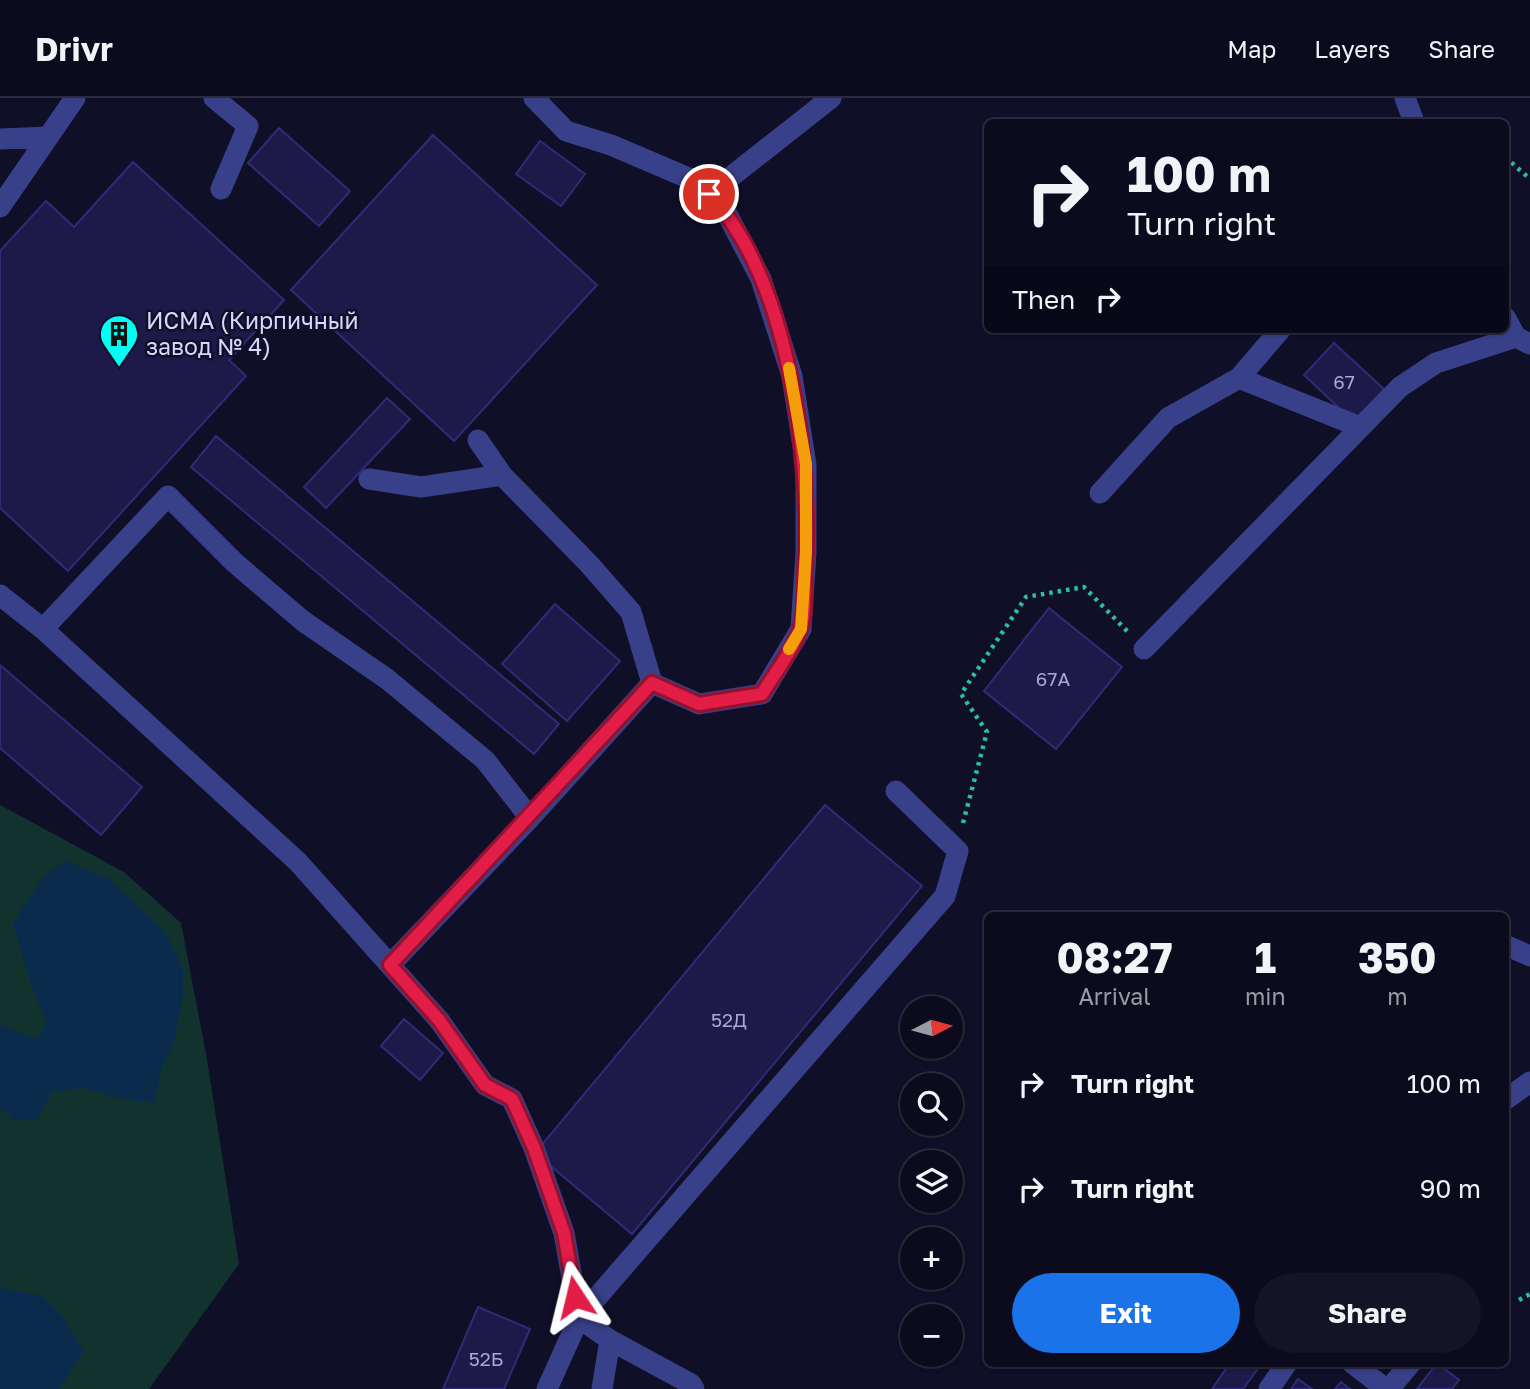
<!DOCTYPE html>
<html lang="en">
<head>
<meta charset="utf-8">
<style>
	body { margin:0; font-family:"Golos Text",sans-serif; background:#151427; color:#f1f3f6; height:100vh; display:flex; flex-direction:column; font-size:26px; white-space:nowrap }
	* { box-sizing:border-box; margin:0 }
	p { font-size:23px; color:#9a9ba4 }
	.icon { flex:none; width:38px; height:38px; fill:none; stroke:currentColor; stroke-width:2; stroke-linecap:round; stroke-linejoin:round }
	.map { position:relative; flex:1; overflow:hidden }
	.details { position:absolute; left:984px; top:814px; width:525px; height:455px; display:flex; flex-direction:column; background:#0c0b1e; border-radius:10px; box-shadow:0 2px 5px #0004,0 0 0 2px #2c2b3c }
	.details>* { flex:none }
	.hud { position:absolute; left:984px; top:21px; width:525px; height:214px; border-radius:10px; box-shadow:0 2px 5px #0004,0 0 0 2px #2c2b3c; background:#0c0b1e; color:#f1f3f6; overflow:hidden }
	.needle { width:46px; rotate:84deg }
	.tools { position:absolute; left:900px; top:898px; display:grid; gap:14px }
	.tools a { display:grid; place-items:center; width:63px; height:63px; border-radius:50%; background:#0c0b1e; box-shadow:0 2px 5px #0004,0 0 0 2px #2c2b3c; font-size:35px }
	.pin { position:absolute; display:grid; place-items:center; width:60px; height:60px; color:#fff; margin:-30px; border:4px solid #fff; border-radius:50%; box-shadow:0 2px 7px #0007 }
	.me { position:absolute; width:77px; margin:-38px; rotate:350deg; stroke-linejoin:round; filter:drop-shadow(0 0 5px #0008) }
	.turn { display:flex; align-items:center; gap:24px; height:147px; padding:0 28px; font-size:32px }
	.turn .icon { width:91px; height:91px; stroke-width:2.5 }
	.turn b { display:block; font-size:49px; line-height:60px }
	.then { display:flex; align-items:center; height:66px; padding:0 28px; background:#0003; gap:14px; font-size:26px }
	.eta { display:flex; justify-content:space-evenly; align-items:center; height:119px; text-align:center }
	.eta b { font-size:42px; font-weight:700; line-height:49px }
	.action { display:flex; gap:14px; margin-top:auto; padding:14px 28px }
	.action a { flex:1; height:80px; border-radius:42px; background:#1a73e8; color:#fff; font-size:28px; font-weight:700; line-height:80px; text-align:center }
	.action a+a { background:#151427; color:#f1f3f6 }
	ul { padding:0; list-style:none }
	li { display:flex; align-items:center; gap:21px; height:105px; padding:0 28px }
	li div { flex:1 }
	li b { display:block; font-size:26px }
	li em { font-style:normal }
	header { display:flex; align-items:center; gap:42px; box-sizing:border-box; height:98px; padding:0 35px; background:#0c0b1e; border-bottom:2px solid #2c2b3c }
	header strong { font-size:33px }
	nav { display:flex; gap:38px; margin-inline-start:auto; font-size:24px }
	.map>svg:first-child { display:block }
</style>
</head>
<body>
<header>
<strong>Drivr</strong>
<nav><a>Map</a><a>Layers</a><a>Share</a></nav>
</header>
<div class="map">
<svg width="1530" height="1291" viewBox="0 0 1530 1291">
	<rect width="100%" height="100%" fill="#100f28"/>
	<path fill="#11322d" d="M0 707 124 774 181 825 207 961 239 1166 149 1291H0Z"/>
	<path fill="#0a2b4c" d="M66 763 109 781 164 833 183 870V899L174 944 162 970 154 1005 116 1000 83 990 52 994 37 1021 14 1022 0 1010V927L36 941 47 925 32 890 13 825 44 778Z
		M0 1190 42 1198 63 1219 84 1253 59 1291H0Z"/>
	<path fill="#1d1a4a" stroke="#302b77" stroke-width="2" d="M279 30 350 93 319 128 248 65Z
		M433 37 597 187 454 343 291 192Z
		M540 43 585 76 561 108 516 76Z
		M133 64 284 202 229 262 246 278 68 473 0 410V153L46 103 74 129Z
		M1334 245 1385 292 1354 324 1304 277Z
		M387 300 410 321 326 410 304 389Z
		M216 338 559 626 534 656 191 369Z
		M555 506 620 563 567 623 502 566Z
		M1049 510 1122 569 1056 651 984 593Z
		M0 567 142 689 101 737 0 650Z
		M825 707 922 788 632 1136 535 1055Z
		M404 921 443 955 420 982 381 948Z
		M478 1209 530 1231 504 1291H443Z
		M1230 1265H1262L1243 1291H1212Z
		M1437 1265 1459 1282 1452 1291H1417Z
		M1298 1281 1312 1291H1291Z
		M1341 1284 1350 1291H1335Z"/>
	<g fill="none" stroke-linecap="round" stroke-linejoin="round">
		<path stroke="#2abfa1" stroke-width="4.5" stroke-dasharray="3.5 5" stroke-linecap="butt" d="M1505 59 1530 81
			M963 725 987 634 961 596 1026 499 1084 489 1128 534
			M1519 1202 1530 1196"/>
		<path stroke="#384089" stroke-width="21" d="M214 0 248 28 221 91
			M534 0 566 33 611 47 700 85 726 114 761 181 792 278 806 367V454L801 531 762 596 699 606 652 585
			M1405 0 1414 24
			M0 41 48 39
			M709 96 831 0
			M0 109 75 0
			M1505 219 1516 239 1530 246
			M1239 280 1360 329
			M478 342 502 377 589 466 631 514 652 585 530 720 485 662 387 581 303 523 235 465 168 398 43 531 298 764 439 922 485 987 512 1001 534 1050 564 1135 579 1220 547 1291
			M369 381 421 389 502 377
			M1100 395 1168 320 1239 280 1281 231
			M0 497 43 531
			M1144 551 1400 289 1436 265 1516 239
			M1505 847 1530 858
			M390 867 530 720
			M1505 1002 1530 984
			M1352 1265 1386 1291
			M602 1291 610 1242
			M694 1291 691 1286 610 1242 579 1220 945 798 958 753 896 693
			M1269 1291 1287 1265
			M1389 1291 1411 1265"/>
	</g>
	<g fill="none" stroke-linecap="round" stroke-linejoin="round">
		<g stroke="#92132f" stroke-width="18">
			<path id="route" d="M575 1199 564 1135 534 1050 512 1001 485 987 439 922 390 867 652 585 699 606 762 596C774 576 792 554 800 532 806 516 804 491 805 474 812 362 789 180 709 96"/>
		</g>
		<use href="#route" stroke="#e11d48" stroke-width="12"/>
		<path stroke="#f59e0b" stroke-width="12" d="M789 551 801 531 806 454V366L789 270"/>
	</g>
	<defs>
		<g id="building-pin" transform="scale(2.0125)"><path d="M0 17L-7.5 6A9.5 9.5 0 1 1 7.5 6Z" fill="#02fff6" stroke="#100f28"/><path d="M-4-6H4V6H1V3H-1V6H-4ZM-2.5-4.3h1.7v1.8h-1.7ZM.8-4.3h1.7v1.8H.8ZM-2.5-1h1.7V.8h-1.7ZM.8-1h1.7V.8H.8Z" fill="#111"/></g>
	</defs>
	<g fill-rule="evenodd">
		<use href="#building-pin" x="119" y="236"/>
	</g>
	<g text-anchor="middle" stroke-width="5" stroke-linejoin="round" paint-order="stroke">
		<g font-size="19" fill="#a8a8d2">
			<text x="1344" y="291">67</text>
			<text x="1053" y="588">67А</text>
			<text x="729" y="929">52Д</text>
			<text x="486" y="1268">52Б</text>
		</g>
		<g font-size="23" fill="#d6d7ff" stroke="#100f28" text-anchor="start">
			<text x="146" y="231">ИСМА (Кирпичный<tspan x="146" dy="26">завод № 4)</tspan></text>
		</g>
	</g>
</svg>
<div class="tools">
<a><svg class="needle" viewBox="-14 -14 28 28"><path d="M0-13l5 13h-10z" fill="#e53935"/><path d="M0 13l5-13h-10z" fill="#9a9ba4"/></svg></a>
<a><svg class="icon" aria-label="search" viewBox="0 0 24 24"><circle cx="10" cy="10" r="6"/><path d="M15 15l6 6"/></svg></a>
<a><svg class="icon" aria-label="layers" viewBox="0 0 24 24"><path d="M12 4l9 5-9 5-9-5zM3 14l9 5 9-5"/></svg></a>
<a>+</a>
<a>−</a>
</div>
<div class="pin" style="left:709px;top:96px;background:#d93025"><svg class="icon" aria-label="arrive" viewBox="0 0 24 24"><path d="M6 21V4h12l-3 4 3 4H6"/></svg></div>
<svg class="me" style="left:575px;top:1199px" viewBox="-20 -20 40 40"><path d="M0-17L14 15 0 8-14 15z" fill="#e11d48" stroke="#fff" stroke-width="4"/></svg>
<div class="hud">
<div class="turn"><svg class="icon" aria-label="right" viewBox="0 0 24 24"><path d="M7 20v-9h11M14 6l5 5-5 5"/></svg><div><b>100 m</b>Turn right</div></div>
<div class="then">Then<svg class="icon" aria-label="right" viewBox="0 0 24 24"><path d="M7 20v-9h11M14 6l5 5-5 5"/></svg></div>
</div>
<section class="details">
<div class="eta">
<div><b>08:27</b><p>Arrival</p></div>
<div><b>1</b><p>min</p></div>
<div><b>350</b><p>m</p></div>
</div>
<ul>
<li><svg class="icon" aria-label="right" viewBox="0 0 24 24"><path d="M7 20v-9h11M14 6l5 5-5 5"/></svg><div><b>Turn right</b></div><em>100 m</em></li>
<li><svg class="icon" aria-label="right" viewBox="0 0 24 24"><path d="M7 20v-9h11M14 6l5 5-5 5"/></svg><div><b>Turn right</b></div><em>90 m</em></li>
</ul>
<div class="action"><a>Exit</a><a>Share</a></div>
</section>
</div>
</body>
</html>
